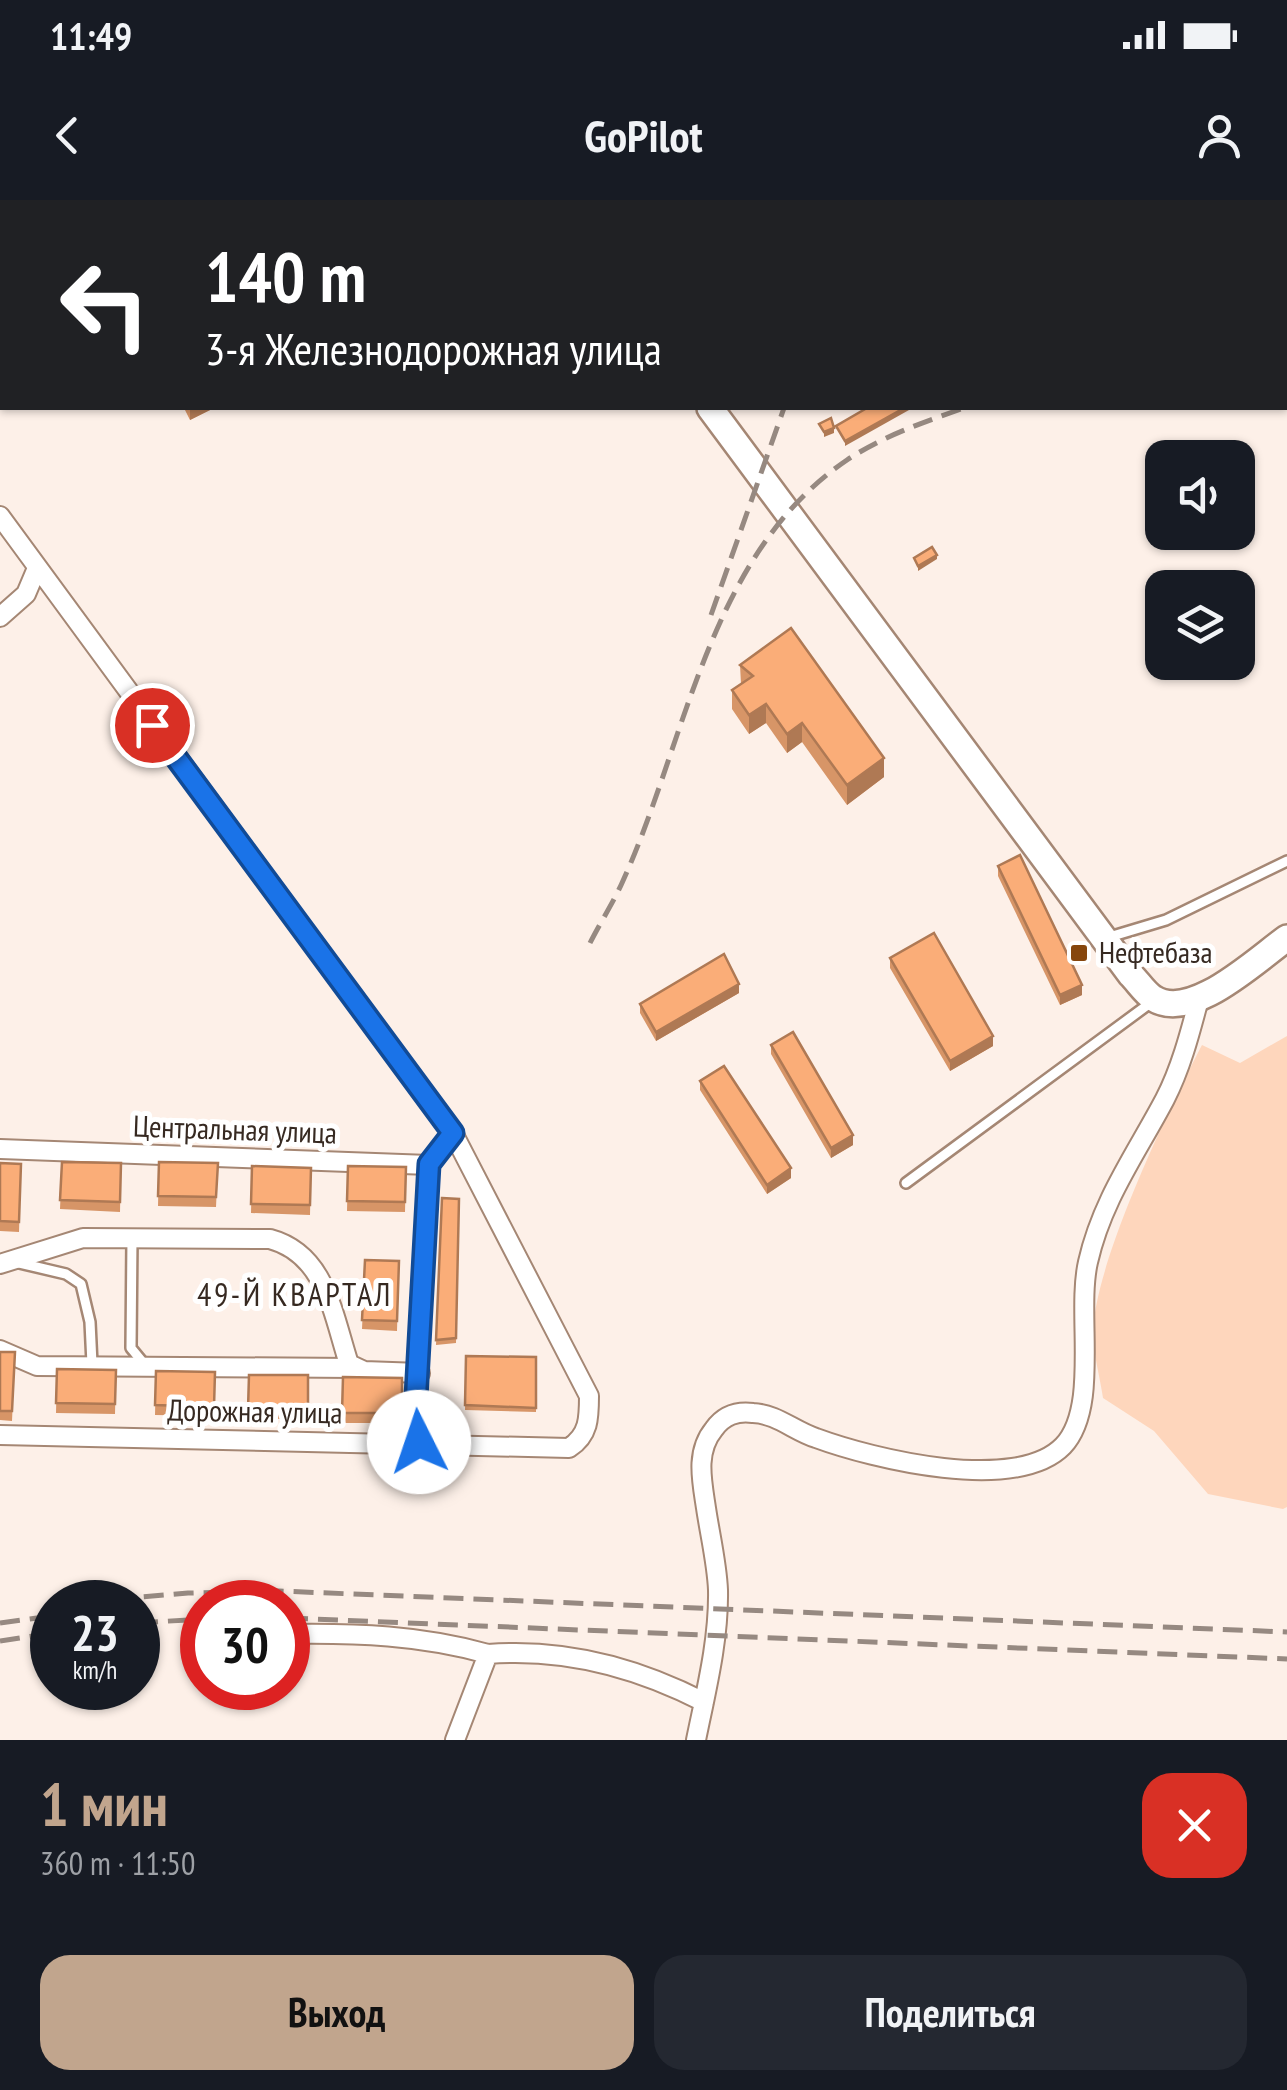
<!DOCTYPE html>
<html lang="ru">
<head>
<meta charset="utf-8">
<style>
	body { margin:0; font-family:"PT Sans Narrow",sans-serif; background:#242831; color:#f1f3f6; height:100vh; display:flex; flex-direction:column; font-size:38px; white-space:nowrap }
	* { box-sizing:border-box; margin:0 }
	p { font-size:32px; color:#9ea1a6 }
	.icon { flex:none; width:55px; height:55px; fill:none; stroke:currentColor; stroke-width:2; stroke-linecap:round; stroke-linejoin:round }
	.map { position:relative; height:1540px; overflow:hidden }
	.side { display:flex; flex-direction:column; background:#171b24; flex:1 }
	.side>* { flex:none }
	.top-card { position:absolute; left:0px; top:0px; width:1288px; height:210px; box-shadow:0 2px 8px #0004; background:#202124; color:#fff; overflow:hidden }
	.buttons { position:absolute; left:1145px; top:240px; display:grid; gap:20px }
	.buttons a { display:grid; place-items:center; width:110px; height:110px; border-radius:20px; background:#171b24; box-shadow:0 2px 8px #0004; font-size:50px }
	.speed { position:absolute; left:30px; top:1380px; display:flex; gap:20px; font-size:50px; font-weight:700; text-align:center }
	.speed>* { display:grid; place-content:center; width:130px; height:130px; border-radius:50%; background:#171b24; box-shadow:0 2px 8px #0004; line-height:1 }
	.speed small { font-size:25px; font-weight:400 }
	.speed .limit { border:15px solid #d22; background:#fff; color:#111 }
	.pin { position:absolute; display:grid; place-items:center; width:85px; height:85px; color:#fff; margin:-42px; border:5px solid #fff; border-radius:50%; box-shadow:0 2px 10px #0007 }
	.me { position:absolute; width:110px; margin:-55px; rotate:356deg; stroke-linejoin:round; filter:drop-shadow(0 0 8px #0008) }
	.turn { display:flex; align-items:center; gap:35px; height:210px; padding:0 40px; font-size:45px }
	.turn .icon { width:130px; height:130px; stroke-width:2.5 }
	.turn b { display:block; font-size:70px; line-height:85px }
	.round { display:grid; place-items:center; flex:none; width:105px; height:105px; border-radius:30px; background:#242831 }
	.summary { display:flex; align-items:center; justify-content:space-between; height:170px; padding:0 40px }
	h1 { font-size:60px; font-weight:700; line-height:75px; color:#c1a58d }
	.action { display:flex; gap:20px; margin-top:auto; padding:20px 40px }
	.action a { flex:1; height:115px; border-radius:30px; background:#c1a58d; color:#111; font-size:40px; font-weight:700; line-height:115px; text-align:center }
	.action a+a { background:#242831; color:#f1f3f6 }
	.status { display:flex; justify-content:space-between; align-items:center; height:70px; padding:0 50px; background:#171b24; direction:ltr }
	.status svg { height:28px; fill:currentColor }
	header { display:flex; justify-content:space-between; align-items:center; height:130px; padding:0 40px; background:#171b24; font-size:45px; font-weight:700 }
	.map>svg:first-child { display:block }
</style>
</head>
<body>
<div class="status"><b>11:49</b><svg viewBox="0 0 49 12"><path d="M0 12V9h3v3zM5 12V6h3v6zM10 12V3h3v9zM15 12V0h3v12zM26 1h20v11H26zM47 4h2v5h-2z"/></svg></div>
<header><svg class="icon" aria-label="back" viewBox="0 0 24 24"><path d="M15 5l-7 7 7 7"/></svg>GoPilot<svg class="icon" aria-label="person" viewBox="0 0 24 24"><circle cx="12" cy="8" r="4"/><path d="M4 21q1-7 8-7t8 7"/></svg></header>
<div class="map">
<svg width="1287" height="1540" viewBox="0 0 1287 1540">
	<rect width="100%" height="100%" fill="#fdf0e8"/>
	<path fill="#fed6bc" d="M1287 836V1307L1283 1309 1208 1294 1154 1231 1103 1198C1100 1178 1094 1156 1093 1136 1092 1068 1169 908 1202 845L1240 863Z"/>
	<g fill="none" stroke-linecap="round" stroke-linejoin="round">
		<g stroke="#a58774" stroke-width="14">
			<path id="lane" d="M1106 738 1166 720 1287 661
				M906 983 1153 801
				M132 1038 131 1148 145 1165
				M15 1062 66 1074 81 1084 90 1122 92 1164"/>
		</g>
		<g stroke="#a58774" stroke-width="22">
			<path id="street" d="M0 316 453 933 589 1196C589 1218 589 1235 569 1248L0 1235
				M0 417 26 394 37 368
				M0 949 429 965 453 933
				M0 1064 83 1038 270 1039C326 1054 333 1115 349 1164L364 1171 420 1173
				M0 1150 37 1166 355 1168
				M419 1243 415 1197 429 965
				M288 1434C356 1433 421 1435 488 1454
				M455 1540 488 1454C565 1448 636 1467 704 1502
				M696 1540C706 1491 719 1440 718 1390 717 1364 710 1335 706 1308 702 1281 695 1252 714 1229 724 1215 737 1211 753 1213 777 1214 794 1231 816 1238 873 1259 1016 1294 1063 1246 1100 1207 1076 1114 1088 1062 1102 1000 1136 954 1165 899 1181 868 1190 833 1199 799"/>
		</g>
		<g stroke="#a58774" stroke-width="30">
			<path id="secondary" d="M556 0 558 2
				M710 208 1131 775C1138 782 1145 793 1153 798 1191 823 1257 759 1287 738"/>
		</g>
		<use href="#lane" stroke="#fff" stroke-width="9"/>
		<use href="#street" stroke="#fff" stroke-width="18"/>
		<use href="#secondary" stroke="#fff" stroke-width="25"/>
		<path stroke="#968981" stroke-width="5" stroke-dasharray="20 10" stroke-linecap="butt" d="M951 2 954 0
			M1285 95 1287 94
			M711 415 784 208
			M590 743C600 723 613 703 622 683 687 541 708 354 847 260 883 236 924 222 964 208
			M84 1402 188 1393 279 1391 1287 1432
			M288 1418 1287 1459
			M0 1423 52 1416
			M138 1423 202 1419
			M0 1441 52 1433"/>
	</g>
	<path fill="#d79567" d="M394 0H465L462 2H396Z
		M184 208H214L190 220Z
		M740 465 884 577 847 605 802 542 787 553 766 523 749 534 732 509V490L741 484Z
		M998 666 1082 795 1060 805 998 676Z
		M890 758 993 846 950 871 890 768Z
		M739 793 656 841 640 813V804Z
		M771 845 853 945 831 958 771 854Z
		M700 881 791 978 767 994 700 890Z
		M62 962 121 963 120 1012 60 1009Z
		M159 962 218 963 216 1007 158 1006Z
		M0 963 21 964 19 1032 0 1031Z
		M252 966 311 968 310 1015 251 1013Z
		M348 966 406 967 405 1012 347 1011Z
		M442 998 459 999 456 1143 436 1145Z
		M365 1060 399 1061 397 1131 362 1129Z
		M0 1152H15L12 1221 0 1220Z
		M466 1156 536 1157V1212L465 1210Z
		M57 1169 116 1170 115 1214 56 1213Z
		M156 1171 215 1172 214 1216 155 1215Z
		M249 1175H308V1219H248Z
		M343 1177 402 1178V1223H342Z"/>
	<path fill="#af7954" d="M240 0H267L264 2H237Z
		M440 0H465L462 2H437Z
		M190 208H214L190 220Z
		M904 208H909V210L845 246V241Z
		M834 228V233L824 237V232Z
		M937 355V359L918 371V366Z
		M766 504V523L749 534V515Z
		M802 523V542L787 553V534Z
		M884 558V577L847 605V585Z
		M739 784V793L656 841V832Z
		M1082 785V795L1060 805V795Z
		M993 836V846L950 871V861Z
		M853 935V945L831 958V948Z
		M791 968V978L767 994V985Z"/>
	<path fill="#faad78" stroke="#af7954" stroke-width="2.5" d="M187 0H240L237 2H188Z
		M409 0H440L437 2H410Z
		M745 0H786L782 2H746Z
		M832 0H901L897 2H828Z
		M867 208H904L845 241 836 226Z
		M831 218 834 228 824 232 819 224Z
		M932 347 937 355 918 366 914 358Z
		M791 428 884 558 847 585 802 523 787 534 766 504 749 515 732 490 753 476 740 465Z
		M1020 655 1082 785 1060 795 998 666Z
		M934 733 993 836 950 861 890 758Z
		M724 754 739 784 656 832 640 804Z
		M793 832 853 935 831 948 771 845Z
		M724 866 791 968 767 985 700 881Z
		M62 962 121 963 120 1002 60 1000Z
		M159 962 218 963 216 997 158 996Z
		M0 963 21 964 19 1022 0 1021Z
		M252 966 311 968 310 1005 251 1004Z
		M348 966 406 967 405 1002 347 1001Z
		M442 998 459 999 456 1138 436 1140Z
		M365 1060 399 1061 397 1121 362 1120Z
		M0 1152H15L12 1211H0Z
		M466 1156 536 1157V1208L465 1205Z
		M57 1169 116 1170 115 1204 56 1203Z
		M156 1171 215 1172 214 1207 155 1205Z
		M249 1175H308V1209H248Z
		M343 1177 402 1178V1213H342Z"/>
	<g fill="none" stroke-linecap="round" stroke-linejoin="round">
		<g stroke="#114b97" stroke-width="25">
			<path id="route" d="M152 525 453 933 429 964 416 1197 419 1242"/>
		</g>
		<use href="#route" stroke="#1a73e8" stroke-width="18"/>
	</g>
	<rect fill="#86460d" stroke="#fff" stroke-width="4" x="1069" y="743" width="20" height="20" rx="5"/>
	<g text-anchor="middle" stroke-width="10" stroke-linejoin="round" paint-order="stroke">
		<g font-size="30" fill="#362921" stroke="#fff" text-anchor="start">
			<text x="1099" y="763">Нефтебаза</text>
		</g>
		<g font-size="30" fill="#362921" stroke="#fff">
			<text transform="translate(235 930) rotate(2)" y="10">Центральная улица</text>
			<text transform="translate(255 1212) rotate(1)" y="10">Дорожная улица</text>
		</g>
		<g font-size="32" letter-spacing="2.5" fill="#362921" stroke="#fff">
			<text x="295" y="1106">49-Й КВАРТАЛ</text>
		</g>
	</g>
</svg>
<div class="buttons">
<a><svg class="icon" aria-label="sound" viewBox="0 0 24 24"><path d="M4 9h4l5-4v14l-5-4H4zM17 9q2 3 0 6"/></svg></a>
<a><svg class="icon" aria-label="layers" viewBox="0 0 24 24"><path d="M12 4l9 5-9 5-9-5zM3 14l9 5 9-5"/></svg></a>
</div>
<div class="speed"><div>23<small>km/h</small></div><div class="limit">30</div></div>
<div class="pin" style="left:152px;top:525px;background:#d93025"><svg class="icon" aria-label="arrive" viewBox="0 0 24 24"><path d="M6 21V4h12l-3 4 3 4H6"/></svg></div>
<svg class="me" style="left:419px;top:1242px" viewBox="-20 -20 40 40"><circle r="19" fill="#fff"/><path d="M0-13L10 11 0 6-10 11z" fill="#1a73e8"/></svg>
<div class="top-card">
<div class="turn"><svg class="icon" aria-label="left" viewBox="0 0 24 24"><path d="M17 20v-9H6M10 6l-5 5 5 5"/></svg><div><b>140 m</b>3-я Железнодорожная улица</div></div>
</div>
</div>
<section class="side">
<div class="summary"><div><h1>1 мин</h1><p>360 m · 11:50</p></div><a class="round" style="background:#d93025;color:#fff"><svg class="icon" aria-label="close" viewBox="0 0 24 24"><path d="M6 6l12 12M18 6L6 18"/></svg></a></div>
<div class="action"><a>Выход</a><a>Поделиться</a></div>
</section>
</body>
</html>
